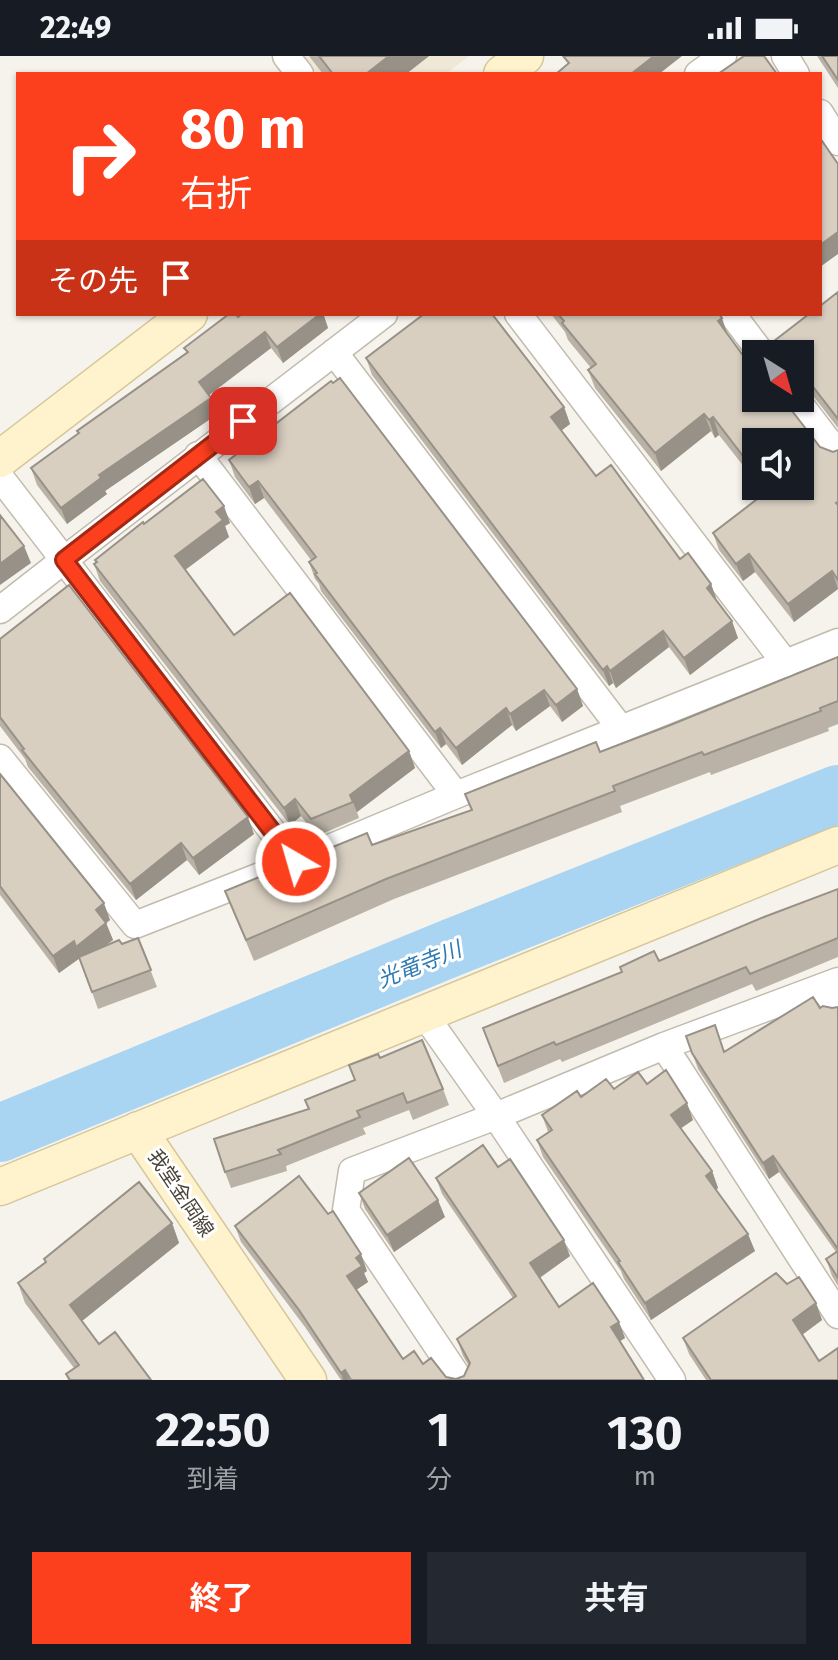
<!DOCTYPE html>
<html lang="ja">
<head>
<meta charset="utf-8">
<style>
	body { margin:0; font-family:"Fira Sans","Noto Sans JP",sans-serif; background:#242831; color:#f1f3f6; height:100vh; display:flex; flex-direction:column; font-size:30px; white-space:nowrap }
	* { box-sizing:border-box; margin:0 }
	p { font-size:26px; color:#9ea1a6 }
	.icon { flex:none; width:44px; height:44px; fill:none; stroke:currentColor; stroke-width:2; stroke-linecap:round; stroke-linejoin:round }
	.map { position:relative; height:1324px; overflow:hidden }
	.details { display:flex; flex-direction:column; background:#171b24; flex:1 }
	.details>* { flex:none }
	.top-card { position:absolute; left:16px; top:16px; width:806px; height:244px; border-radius:0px; box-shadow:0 2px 6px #0004; background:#fc3f1d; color:#fff; overflow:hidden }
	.needle { width:52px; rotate:143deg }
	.fabs { position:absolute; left:742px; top:284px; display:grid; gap:16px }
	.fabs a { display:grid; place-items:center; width:72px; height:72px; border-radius:0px; background:#171b24; box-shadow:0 2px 6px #0004; font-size:40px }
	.pin { position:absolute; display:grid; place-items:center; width:68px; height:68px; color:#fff; margin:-34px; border-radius:16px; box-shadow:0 4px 12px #0006 }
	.me { position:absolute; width:88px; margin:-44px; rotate:322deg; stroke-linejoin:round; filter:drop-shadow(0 0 6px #0008) }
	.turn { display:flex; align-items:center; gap:28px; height:168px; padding:0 32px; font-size:36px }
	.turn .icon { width:104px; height:104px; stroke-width:2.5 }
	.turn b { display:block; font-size:56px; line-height:68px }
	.then { display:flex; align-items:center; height:76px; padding:0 32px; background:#0003; gap:16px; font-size:30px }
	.eta { display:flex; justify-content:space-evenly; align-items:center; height:136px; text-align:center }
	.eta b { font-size:48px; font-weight:700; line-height:56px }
	.cta { display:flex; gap:16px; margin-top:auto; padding:16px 32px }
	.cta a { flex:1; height:92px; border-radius:0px; background:#fc3f1d; color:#fff; font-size:32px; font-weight:700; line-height:92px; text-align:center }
	.cta a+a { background:#242831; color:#f1f3f6 }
	.status { display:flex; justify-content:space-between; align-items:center; height:56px; padding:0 40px; background:#171b24; direction:ltr }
	.status svg { height:22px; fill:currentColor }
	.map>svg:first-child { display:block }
</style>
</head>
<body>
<div class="status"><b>22:49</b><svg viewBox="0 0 49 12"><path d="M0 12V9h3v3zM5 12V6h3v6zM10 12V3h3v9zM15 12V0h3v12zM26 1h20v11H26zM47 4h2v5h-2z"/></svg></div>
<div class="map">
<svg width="838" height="1324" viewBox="0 0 838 1324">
	<rect width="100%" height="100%" fill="#f6f3ec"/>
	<path fill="#efe8d6" d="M302 0H469L446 18H316Z"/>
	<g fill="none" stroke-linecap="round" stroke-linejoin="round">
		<path stroke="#a9d4f2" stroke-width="58" d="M0 1077 453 891 838 738"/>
		<g stroke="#c2bbae" stroke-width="29">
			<path id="street" d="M286 0 300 18
				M785 0 796 18
				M698 18 723 0
				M820 57 838 86
				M518 258 786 608
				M732 258 762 298
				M334 296 621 673
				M795 342 838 398
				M198 399 456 739
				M0 421 64 504 0 554
				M0 702 135 869 296 806 456 739 838 586
				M296 806 64 504 384 258
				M823 931 838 953
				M424 958 496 1060 672 1324
				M664 990 838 1259
				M460 1324 346 1154 352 1115 496 1060 664 990 838 925"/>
		</g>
		<g stroke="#d6c79b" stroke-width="39">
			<path id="secondary" d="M502 18 525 0
				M0 403 189 258
				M138 1074 308 1324
				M0 1131 838 789"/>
		</g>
		<use href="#street" stroke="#fff" stroke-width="26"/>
		<use href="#secondary" stroke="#fff3cd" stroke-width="36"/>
	</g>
	<path fill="#bab2a6" d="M309 0H429L406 18H323Z
		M817 0H838V32Z
		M838 236V372L807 332 800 329V298Z
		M551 258H719L756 342 820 391 833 396 838 394V533L794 566 755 516 743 525 719 494 713 477 764 437 759 430H800L756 386V426L719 379 715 382 711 375 661 415 595 332 588 314 591 312 568 284 565 276Z
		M324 260 328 272 283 307 271 292 208 340 216 359 105 435 107 438 67 468 37 429 31 412 187 297 184 292 238 261Z
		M366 302 564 351 570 368 561 374 596 420 680 503 711 528 717 545 738 582 690 619 669 591 616 632 613 627 609 630 372 319Z
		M229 404 577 633 583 650 562 666 550 650 516 675 512 669 462 709 446 688 441 692 321 535 319 528 315 523 309 506 311 504 264 442 255 448 235 421Z
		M230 467 225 470 229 481 185 514 234 579 409 695 415 712 357 756 359 762 317 780 301 760 290 769 100 525 94 508 96 507 95 504 144 468Z
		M0 583 254 778 199 819 187 804 136 844 28 711 25 703 0 670Z
		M838 601V668L828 672 829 675 711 719 710 716 620 750 622 756 394 843 254 905 225 835 372 789 471 754 600 696 668 670Z
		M0 718 110 864 106 867 113 884 103 891 122 888 138 882 157 931 98 953 80 902 59 917 0 839Z
		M838 833V901L756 935 752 928 562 1006 560 1003 504 1027 483 972 659 905Z
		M838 951V1230L832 1220 826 1203 836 1196 779 1116 769 1123 698 1013 686 980 724 996 820 952H832Z
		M380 1002 443 1033 449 1049 413 1064 409 1054 363 1072 366 1078 286 1110 287 1115 231 1132 225 1116 309 1053 354 1024Z
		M647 1028 693 1064 681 1072 712 1115 718 1132 716 1134 755 1195 651 1264 624 1223 621 1215 543 1101 537 1084 548 1076 542 1059 581 1041Z
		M498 1111 570 1200 540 1222 559 1251 625 1282 620 1285 644 1324H341L305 1271 241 1186 235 1170 367 1215 364 1217 368 1226 356 1234 403 1303 423 1308 446 1321 456 1323 464 1320 469 1310 463 1300 457 1283 513 1242 442 1138 436 1122Z
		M359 1137 445 1161 394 1196 365 1153Z
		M172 1167 179 1187 82 1265 99 1288 151 1324H68L66 1318 74 1312 25 1247 18 1227 45 1207 44 1203Z
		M787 1228 816 1247 822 1264 802 1279 819 1305 838 1324H706L689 1298 683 1282Z"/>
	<path fill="#979187" d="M389 0H429L406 18H366Z
		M654 0H682L659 18H631Z
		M838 176V198L820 211V189Z
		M319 258H327L324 260 328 272 283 307 277 291Z
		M722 262 728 280 718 265Z
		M265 276 271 292 205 342 199 326Z
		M211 342 216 359 105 435 107 438 67 468 61 452 99 419Z
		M564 351 570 368 557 378 551 361Z
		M704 358 711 375 661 415 655 397Z
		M713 361 719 379 715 382 709 364Z
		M258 425 264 442 255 448 249 431Z
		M224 450 230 467 225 470 229 481 181 517 175 500 216 456Z
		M24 490 31 507 0 529V508Z
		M749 498 755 516 743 525 736 508Z
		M832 515 838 533 794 566 788 548Z
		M711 528 717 545 707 532Z
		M732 565 738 582 690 619 684 602Z
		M663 575 669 591 616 632 610 615Z
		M607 610 613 627 609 630 603 614Z
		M577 633 583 650 562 666 556 649Z
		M544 634 550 650 516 675 510 658Z
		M506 652 512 669 462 709 456 692Z
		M440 672 446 688 441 692 435 676Z
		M409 695 415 712 357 756 350 739Z
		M295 743 301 760 290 769 284 752Z
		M248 761 254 778 199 819 193 802Z
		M181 787 187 804 136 844 130 828Z
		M104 847 110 864 102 870 96 854Z
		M106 867 113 884 82 907 80 902 59 917 53 900 74 885Z
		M687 1047 693 1064 677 1075 671 1059Z
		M773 1100 779 1116 769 1123 763 1107Z
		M712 1115 718 1132 712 1136 706 1120Z
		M438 1144 445 1161 394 1196 387 1179Z
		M172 1167 179 1187 77 1269 70 1249Z
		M748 1178 755 1195 651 1264 645 1247Z
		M564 1184 570 1200 536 1224 530 1207Z
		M361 1198 367 1215 364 1217 368 1226 353 1236 347 1220 356 1202Z
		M816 1247 822 1264 799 1281 793 1264Z
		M619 1266 625 1282 617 1287 611 1271Z
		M345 1314 349 1324H343L341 1317Z"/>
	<path fill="#d8cfc1" stroke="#979187" stroke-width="2" d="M319 0H389L366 18H333Z
		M563 0H654L631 18H556L569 7Z
		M744 0H764L777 18H718Z
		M822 0H838V24Z
		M820 82 838 108V176L820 189Z
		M838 236V363L800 314V298H757L809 258H820V250Z
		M229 258H236L238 261 242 258H320L277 291 265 276 199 326 211 342 99 419 101 422 61 452 31 412 79 377 77 375 188 296 184 292Z
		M424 258H492L564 351 551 361 596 420 611 409 680 503 688 497 711 528 707 532 732 565 684 602 663 575 610 615 607 610 603 614 366 302Z
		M558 258H719L722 262 718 265 747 305 756 299V342H782L820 391 833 396 838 394V446L836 447 838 449V524L832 515 788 548 749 498 736 508 713 477 769 434 766 430H800V386H756V417L713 361 709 364 704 358 655 397 588 314 596 308 562 267 564 265Z
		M340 322 577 633 556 649 544 634 510 658 506 652 456 692 440 672 435 676 315 518 317 517 309 506 316 501 258 425 249 431 229 404 331 325 333 327Z
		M203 423 224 450 216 456 223 464 175 500 234 579 290 537 409 695 350 739 353 746 311 763 295 743 284 752 94 508 97 506 95 504 143 466 144 468Z
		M0 459 24 490 0 508Z
		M69 529 248 761 193 802 181 787 130 828 22 694 24 693 0 661V583Z
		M838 601V645L820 652 821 655 704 699 702 696 613 730 615 735 386 823 246 884 225 835 367 777 372 789 472 754 465 738 596 686 600 696 668 670Z
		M0 718 104 847 96 854 106 867 76 891 74 885 53 900 0 830Z
		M838 833V882L750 918 746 911 556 989 554 986 498 1010 483 972 622 916 620 911 654 895 659 905 764 861Z
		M138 882 151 914 92 936 79 901 119 884 122 888Z
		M813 941 820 952 823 950 832 952 838 951V1193L773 1100 763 1107 692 997 686 980 715 969 724 996Z
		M422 984 443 1033 407 1047 403 1037 357 1055 360 1061 278 1094 281 1098 225 1116 214 1083 309 1053 305 1044 355 1024 349 1009 378 998 380 1002Z
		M666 1014 687 1047 671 1059 712 1115 706 1120 748 1178 645 1247 618 1206 620 1205 537 1084 552 1074 542 1059 577 1035 581 1041 606 1023 614 1033 638 1016 647 1028Z
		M483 1089 498 1111 510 1103 564 1184 530 1207 559 1251 593 1227 619 1266 611 1271 644 1324H351L345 1314 341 1317 299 1254 235 1170 299 1120 328 1158 333 1155 361 1198 356 1202 362 1210 347 1220 403 1303 414 1295 423 1308 431 1302 446 1321 456 1323 464 1320 470 1307 457 1283 516 1240 436 1122Z
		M409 1102 438 1144 387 1179 359 1137Z
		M139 1126 172 1167 70 1249 99 1288 115 1276 151 1324H70L66 1318 79 1309 18 1227 46 1206 44 1203Z
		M838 1195V1222L826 1203Z
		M776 1217 787 1228 799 1221 816 1247 793 1264 819 1305 838 1292V1324H711L683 1282Z"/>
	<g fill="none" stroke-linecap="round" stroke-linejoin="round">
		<g stroke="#a42913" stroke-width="20">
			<path id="route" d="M243 365 64 504 296 806"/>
		</g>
		<use href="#route" stroke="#fc3f1d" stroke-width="14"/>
	</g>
	<g text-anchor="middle" stroke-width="6" stroke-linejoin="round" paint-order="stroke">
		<g font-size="20" fill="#4b4439" stroke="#fff">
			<text transform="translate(181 1137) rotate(56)" y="7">我堂金岡線</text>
		</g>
		<g font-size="22" font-style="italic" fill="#2e7ab2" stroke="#fff">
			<text transform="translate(419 908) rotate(-22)" y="8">光竜寺川</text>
		</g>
	</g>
</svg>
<div class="fabs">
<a><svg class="needle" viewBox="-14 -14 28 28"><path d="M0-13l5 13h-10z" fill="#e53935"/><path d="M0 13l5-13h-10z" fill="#9ea1a6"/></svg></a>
<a><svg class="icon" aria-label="sound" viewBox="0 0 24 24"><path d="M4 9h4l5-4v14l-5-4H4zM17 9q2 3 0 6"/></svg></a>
</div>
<div class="pin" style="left:243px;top:365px;background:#d93025"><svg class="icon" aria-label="arrive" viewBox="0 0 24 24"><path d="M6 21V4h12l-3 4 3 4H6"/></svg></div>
<svg class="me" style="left:296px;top:806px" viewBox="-20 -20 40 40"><circle r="17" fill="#fc3f1d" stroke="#fff" stroke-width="3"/><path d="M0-11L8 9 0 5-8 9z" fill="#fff"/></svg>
<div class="top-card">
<div class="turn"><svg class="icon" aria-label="right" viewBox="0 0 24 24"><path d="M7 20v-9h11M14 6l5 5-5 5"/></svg><div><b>80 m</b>右折</div></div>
<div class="then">その先<svg class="icon" aria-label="arrive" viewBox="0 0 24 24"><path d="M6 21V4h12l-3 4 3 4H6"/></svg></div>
</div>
</div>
<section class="details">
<div class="eta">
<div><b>22:50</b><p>到着</p></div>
<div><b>1</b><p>分</p></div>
<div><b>130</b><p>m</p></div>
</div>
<div class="cta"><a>終了</a><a>共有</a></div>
</section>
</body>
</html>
